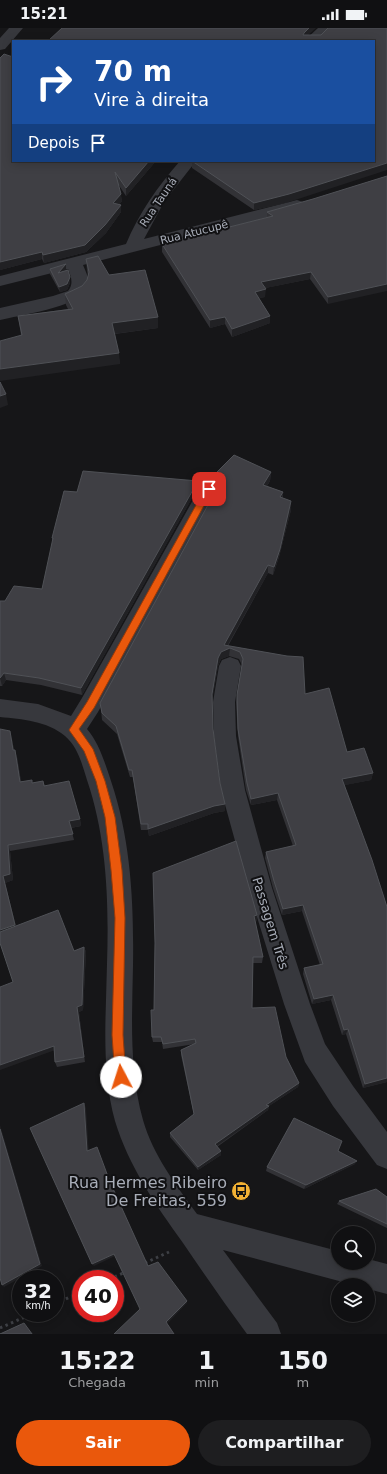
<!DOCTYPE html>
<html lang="pt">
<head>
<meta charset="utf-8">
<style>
	body { margin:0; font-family:"DejaVu Sans",sans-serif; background:#1e1e20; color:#f1f3f6; height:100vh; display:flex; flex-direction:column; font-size:15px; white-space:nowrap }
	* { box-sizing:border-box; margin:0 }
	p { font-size:13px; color:#9c9d9f }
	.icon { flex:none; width:22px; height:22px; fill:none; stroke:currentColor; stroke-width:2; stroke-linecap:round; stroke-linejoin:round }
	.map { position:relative; height:1306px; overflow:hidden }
	.panel { display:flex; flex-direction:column; background:#101012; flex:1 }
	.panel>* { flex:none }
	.guide { position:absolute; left:12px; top:12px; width:363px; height:122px; border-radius:0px; box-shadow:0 2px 10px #0003,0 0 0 1px #303032; background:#1a4fa0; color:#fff; overflow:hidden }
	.tools { position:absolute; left:331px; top:1198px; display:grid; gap:8px }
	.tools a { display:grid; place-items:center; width:44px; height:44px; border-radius:50%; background:#101012; box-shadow:0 2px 10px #0003,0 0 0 1px #303032; font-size:20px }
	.speed { position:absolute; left:12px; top:1242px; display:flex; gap:8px; font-size:20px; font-weight:700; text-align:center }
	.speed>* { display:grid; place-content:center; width:52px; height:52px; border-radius:50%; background:#101012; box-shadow:0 2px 10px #0003,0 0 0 1px #303032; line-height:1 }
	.speed small { font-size:10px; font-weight:400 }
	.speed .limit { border:6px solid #d22; background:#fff; color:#111 }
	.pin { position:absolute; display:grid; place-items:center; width:34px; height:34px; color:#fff; margin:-17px; border-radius:8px; box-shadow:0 2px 6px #0006 }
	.me { position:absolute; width:44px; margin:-22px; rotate:355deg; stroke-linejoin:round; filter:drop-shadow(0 0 3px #0008) }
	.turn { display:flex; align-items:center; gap:14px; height:84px; padding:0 16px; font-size:18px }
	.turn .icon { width:52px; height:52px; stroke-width:2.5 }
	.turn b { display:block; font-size:28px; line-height:34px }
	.then { display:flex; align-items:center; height:38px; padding:0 16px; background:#0003; gap:8px; font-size:15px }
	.eta { display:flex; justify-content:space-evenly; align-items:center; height:68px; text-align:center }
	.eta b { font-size:24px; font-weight:800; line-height:28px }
	.cta { display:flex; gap:8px; margin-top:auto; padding:8px 16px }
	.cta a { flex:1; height:46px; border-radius:24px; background:#ea580c; color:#fff; font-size:16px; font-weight:800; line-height:46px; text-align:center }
	.cta a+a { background:#1e1e20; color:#f1f3f6 }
	.status { display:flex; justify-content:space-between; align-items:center; height:28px; padding:0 20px; background:#101012; direction:ltr }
	.status svg { height:11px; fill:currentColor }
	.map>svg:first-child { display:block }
</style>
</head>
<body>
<div class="status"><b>15:21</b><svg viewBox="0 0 49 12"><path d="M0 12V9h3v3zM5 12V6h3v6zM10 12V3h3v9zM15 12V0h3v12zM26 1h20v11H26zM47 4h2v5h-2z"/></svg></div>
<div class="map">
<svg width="387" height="1306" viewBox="0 0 387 1306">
	<rect width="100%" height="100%" fill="#161618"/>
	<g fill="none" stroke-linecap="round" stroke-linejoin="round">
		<path stroke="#3d3f44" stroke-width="3" stroke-dasharray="2.5 3.5" stroke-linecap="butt" d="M145 1235 169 1224
			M109 1251 126 1244
			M55 1276 81 1264
			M0 1300 34 1285"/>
		<path fill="#37383d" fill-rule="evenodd" d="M9 0H23L5 21 0 22V10Z
			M318 0H333L319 13H304Z
			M180 133H196L164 174 144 211 297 172 303 174 305 177 303 180 83 237C87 246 91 254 86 263 79 278 17 288 0 292V280L53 268 68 263C74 256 71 248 68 241L0 258V248L126 216C139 185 158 158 180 133Z
			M209 454 216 456 219 461 98 684 87 701C99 715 105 735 111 753 131 812 134 876 133 938 132 989 129 1042 143 1092 153 1127 176 1157 197 1186L338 1223V1235H368V1231L387 1236V1266L368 1261V1257H354L223 1222 277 1295 281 1306H247C225 1276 204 1246 183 1215 156 1177 129 1139 115 1093 101 1043 106 988 107 936 109 874 107 811 87 752 82 736 78 719 65 708 47 693 22 691 0 689V671L38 676 71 688 82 670 202 456Z
			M230 629 238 632 241 638 235 674 236 708 245 762 272 860 310 976 325 1016 353 1058 387 1104V1141L377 1137 333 1078 305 1034 284 976 248 860 221 762 214 708 213 674 219 638 222 632Z"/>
	</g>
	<path fill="#323236" d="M308 7 289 174 254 182 192 140V133Z
		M0 30 13 133H156L126 168 118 156 122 173 119 176 121 177V184L106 205 86 224 44 235 42 231 0 242Z
		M387 148 328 276 310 251 265 260V269L259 270 270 288V295L232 309 225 296 210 300 162 224V216L267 190V184L313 171Z
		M86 231 109 247 158 289V300L115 306 120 336 21 307 18 288 68 281 66 277 65 266 82 258 87 252 88 248 87 243Z
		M66 236V242L65 243 70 249V255L67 262 60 264 50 246V241Z
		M271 444 270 453 267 458 283 464V470L291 482 279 529 273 547 268 545 228 618 287 628 305 666 347 724 373 745 371 752 344 757 387 879V1054L363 1060 346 1006 342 1007 331 972 312 976 303 946 304 940 320 937 302 883 282 887 273 860 265 830 266 824 293 818 277 772 251 777 246 762 238 708 236 674 237 667 242 637 239 631 229 628 221 631 218 638 212 672 213 701 220 755 225 776V783L214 785 149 808 148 802H141L133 749H130L117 706 102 692 101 682 100 675 218 457 217 455 215 454V446Z
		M197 461 82 667 41 657 6 652 2 658H0V573H5L42 561 53 513 52 510 77 464Z
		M12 711 14 722 17 729 21 753 33 755 43 753 45 758 80 791 81 798 71 800 74 812 10 823 13 852 5 855 16 898 74 923 84 919 86 924 83 982 79 984 85 1034 57 1039 55 1034 54 1023 13 954 0 915Z
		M255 893 263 929 262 935H253L252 980 286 1029 299 1055 298 1059 269 1078 268 1082 217 1119 221 1123V1127L198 1142 170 1109V1105L194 1087 181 1027V1022L195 1016 163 1021 162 1014H153L152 1009 154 982 155 915 257 893Z
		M338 1123 355 1136 304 1161 266 1143 267 1139Z
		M387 1169V1200L337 1176 339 1173Z"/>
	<path fill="#212124" d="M309 0H316L303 12 304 5Z
		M149 133H156L126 168V160Z
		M387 135V142L289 174 254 182V175Z
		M121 166 122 173 114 182 113 175Z
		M121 177V184L106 205 86 224 44 235 43 227Z
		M42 224V231L0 242V234Z
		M66 236V242L59 250 58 245Z
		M311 244 310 251 261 261V254Z
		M70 249V255L67 262 60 264 59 259Z
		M387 256V263L328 276V269Z
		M266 261 265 269 254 271 255 264Z
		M270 288V295L232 309V301Z
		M158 289V300L113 306 112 295Z
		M225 289V296L210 300V292Z
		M119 325 120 336 0 353V341Z
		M6 366 8 377 0 380V368Z
		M271 444 270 453 262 465 263 457Z
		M198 453 197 461 82 667 81 660Z
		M283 464 282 473 280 469Z
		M291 473V482L279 529 273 547 274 539Z
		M268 537V545L225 622 230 620 229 628 221 631 218 638 212 674V666L218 630 224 617Z
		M4 645 6 652 2 658 0 650Z
		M10 703 12 711 15 730 13 722Z
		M15 722 17 729 22 761 20 754Z
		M373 745 371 752 341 758 342 751Z
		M278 765 277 772 251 777V771Z
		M225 776V783L214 785 149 808 148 801 214 778Z
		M80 791 81 798 70 800 69 793Z
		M8 817 10 823 13 852 5 855 17 903 0 909 3 848Z
		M303 877 302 883 282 887 283 881Z
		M257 887V893L253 894 254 888Z
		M84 919 86 924 83 982 79 984 85 1034 84 1029 77 979Z
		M333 967 331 972 312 976 314 971Z
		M348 1001 346 1006 342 1007 344 1002Z
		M54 1018 55 1022 0 1042V1037Z
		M387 1050V1054L363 1060 365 1056Z
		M299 1055 298 1059 269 1078 268 1082 214 1120 215 1116 266 1077Z
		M84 1075 86 1080 89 1127 87 1123Z
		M0 1097 42 1238 4 1259 2 1257Z
		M221 1123V1127L198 1142V1139Z
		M357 1133 355 1136 304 1161 306 1157Z
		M114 1226 115 1228 94 1238 92 1236Z
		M187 1273V1275L167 1296 166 1294Z
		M24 1295 26 1297 33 1306H32Z"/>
	<path fill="#3f3f44" stroke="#4f5156" d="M62 0H309L304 5 303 7H321L328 0H387V135L289 166 254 175 192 133H374V13H48Z
		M4 26 13 29V133H149L126 160 115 144 121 166 113 175 121 177 105 197 85 217 43 227 42 224 0 234V30Z
		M387 148V256L328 269 311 244 261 254 266 261 255 264 270 288 232 301 225 289 210 292 162 216 273 188 267 184 313 171Z
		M98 228 109 247 145 242 158 289 112 295 119 325 0 341V313L22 307 18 288 73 281 65 266 82 258 87 252 89 244 86 231Z
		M66 236 58 245 68 242 70 249 67 256 59 259 50 241Z
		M0 354 6 366 0 368Z
		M234 427 271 444 263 457 283 464 280 469 291 473 280 521 274 539 268 537 224 617 287 628 303 629 305 666 329 660 347 724 364 720 373 745 342 751 372 832 387 879V1050L365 1056 348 1001 344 1002 333 967 314 971 304 940 323 936 303 877 283 881 274 853 266 824 296 817 278 765 251 771 247 755 238 701 237 667 243 631 240 624 230 620 221 624 218 630 212 666 213 701 220 755 225 776 214 778 148 801V796H141L132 742H129L116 698 102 685 100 675 221 453 218 447 215 446Z
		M83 443 198 453 81 660 39 650 4 645 0 650V573H5L14 558 42 561 53 510H52L64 463 77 464Z
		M0 701 10 703 13 722H15L20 754 32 752V755L43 753 44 758 69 753 80 791 69 793 73 806 8 817 10 846 3 848 15 897 0 902Z
		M236 813 257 887 254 888 263 929H253L252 980 275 979 286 1029 299 1055 266 1077 269 1078 215 1116 221 1123 198 1139 170 1105 194 1086 181 1022 196 1015 195 1011 163 1016 161 1009H152L151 982H154L155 915 153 845Z
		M58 882 74 923 84 919 82 977 77 979 84 1029 55 1034 54 1018 0 1037V959L13 954 0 915V904Z
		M84 1075 87 1123 97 1119 110 1154 148 1238 158 1234 187 1273 166 1294 174 1306H114L140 1281 114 1226 92 1236 30 1100Z
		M294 1090 342 1113 338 1123 357 1133 306 1157 267 1139Z
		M0 1101 40 1236 2 1257 0 1250Z
		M376 1161 387 1169V1196L339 1173Z
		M24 1295 32 1306H0Z"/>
	<path fill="#ea580c" stroke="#983908" d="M209 458 213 461 94 680 79 701 93 721 105 753 115 789 122 842 125 890 123 1007 126 1049 125 1053 121 1055 117 1053 115 1049 112 1007 115 890 111 842 105 789 96 753 84 723 69 702 87 674 206 459Z"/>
	<defs>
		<g id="bus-disc" transform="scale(1)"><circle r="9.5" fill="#f2b134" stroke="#111113"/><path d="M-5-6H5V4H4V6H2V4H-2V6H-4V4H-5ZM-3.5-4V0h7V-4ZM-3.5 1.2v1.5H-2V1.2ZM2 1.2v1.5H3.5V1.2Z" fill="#111"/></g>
	</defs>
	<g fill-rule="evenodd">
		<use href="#bus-disc" x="241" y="1163"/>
	</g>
	<g text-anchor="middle" stroke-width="4" stroke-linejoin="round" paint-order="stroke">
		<g font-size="11" fill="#a8adb8" stroke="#111113">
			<text transform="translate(158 174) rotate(-56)" y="4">Rua Tauná</text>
			<text transform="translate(194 204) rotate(-14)" y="4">Rua Atucupê</text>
		</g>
		<g font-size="13" fill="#a8adb8" stroke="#111113">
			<text transform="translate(271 895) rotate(73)" y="5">Passagem Três</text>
		</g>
		<g font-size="16" fill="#a8adb8" stroke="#111113" text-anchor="end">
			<text x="227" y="1160">Rua Hermes Ribeiro<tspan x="227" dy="18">De Freitas, 559</tspan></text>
		</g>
	</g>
</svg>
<div class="tools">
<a><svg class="icon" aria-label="search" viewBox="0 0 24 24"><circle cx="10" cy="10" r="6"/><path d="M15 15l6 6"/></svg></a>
<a><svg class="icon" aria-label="layers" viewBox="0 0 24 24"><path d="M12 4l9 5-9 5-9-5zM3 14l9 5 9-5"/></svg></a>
</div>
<div class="speed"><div>32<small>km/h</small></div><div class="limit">40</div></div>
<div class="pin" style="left:209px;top:461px;background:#d93025"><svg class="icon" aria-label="arrive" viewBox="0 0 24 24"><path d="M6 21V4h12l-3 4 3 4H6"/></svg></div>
<svg class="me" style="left:121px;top:1049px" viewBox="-20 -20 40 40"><circle r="19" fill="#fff"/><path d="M0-13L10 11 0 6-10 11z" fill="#ea580c"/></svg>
<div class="guide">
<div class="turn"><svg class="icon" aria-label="right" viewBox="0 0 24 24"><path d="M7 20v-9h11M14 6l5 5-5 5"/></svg><div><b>70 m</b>Vire à direita</div></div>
<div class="then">Depois<svg class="icon" aria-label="arrive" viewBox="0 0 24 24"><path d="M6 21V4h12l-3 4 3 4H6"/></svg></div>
</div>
</div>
<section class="panel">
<div class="eta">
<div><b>15:22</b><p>Chegada</p></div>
<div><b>1</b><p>min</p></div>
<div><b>150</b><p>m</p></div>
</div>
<div class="cta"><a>Sair</a><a>Compartilhar</a></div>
</section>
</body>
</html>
